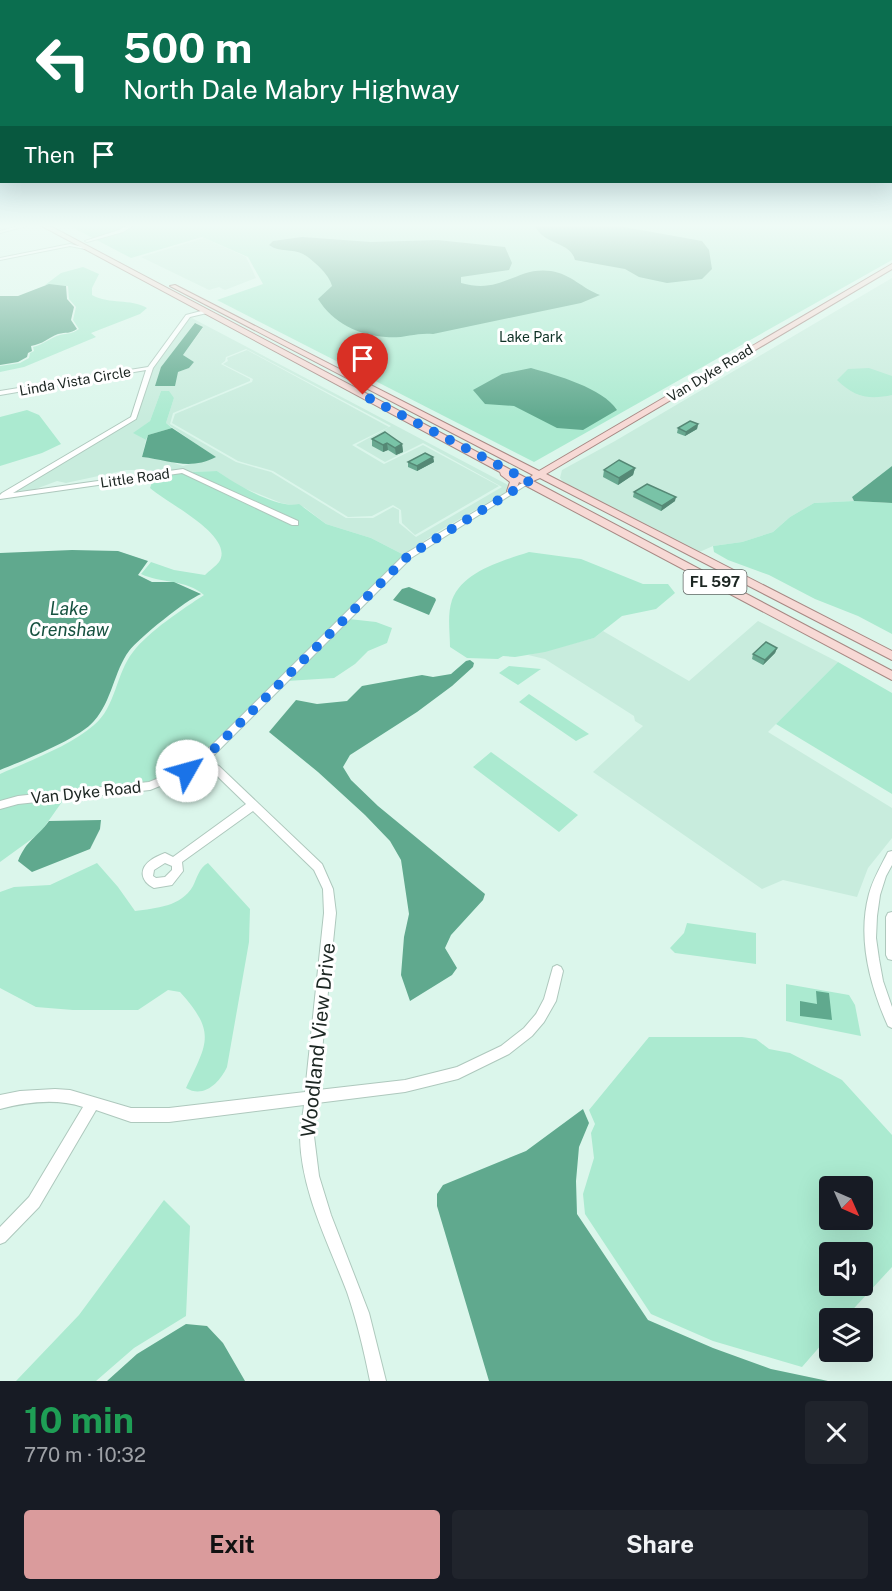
<!DOCTYPE html>
<html lang="en">
<head>
<meta charset="utf-8">
<style>
	body { margin:0; font-family:"Public Sans",sans-serif; background:#20242c; color:#f1f3f6; height:100vh; display:flex; flex-direction:column; font-size:22px; white-space:nowrap }
	* { box-sizing:border-box; margin:0 }
	p { font-size:20px; color:#9ea1a6 }
	.icon { flex:none; width:33px; height:33px; fill:none; stroke:currentColor; stroke-width:2; stroke-linecap:round; stroke-linejoin:round }
	.map { position:relative; height:1381px; overflow:hidden }
	.drawer { display:flex; flex-direction:column; background:#171b24; flex:1 }
	.drawer>* { flex:none }
	.guide { position:absolute; left:0px; top:0px; width:892px; height:183px; box-shadow:0 6px 24px #0002; background:#0b6e4f; color:#fff; overflow:hidden }
	.needle { width:39px; rotate:135deg }
	.tools { position:absolute; left:819px; top:1176px; display:grid; gap:12px }
	.tools a { display:grid; place-items:center; width:54px; height:54px; border-radius:6px; background:#171b24; box-shadow:0 6px 24px #0002; font-size:30px }
	.pin { position:absolute; display:grid; place-items:center; width:51px; height:51px; color:#fff; margin:-62px -26px; border-radius:50% 50% 50% 0; rotate:-45deg; box-shadow:0 0 6px #0007 }
	.pin .icon { rotate:45deg }
	.me { position:absolute; width:66px; margin:-33px; rotate:52deg; stroke-linejoin:round; filter:drop-shadow(0 0 4px #0008) }
	.turn { display:flex; align-items:center; gap:21px; height:126px; padding:0 24px; font-size:27px }
	.turn .icon { width:78px; height:78px; stroke-width:2.5 }
	.turn b { display:block; font-size:42px; line-height:51px }
	.then { display:flex; align-items:center; height:57px; padding:0 24px; background:#0003; gap:12px; font-size:22px }
	.round { display:grid; place-items:center; flex:none; width:63px; height:63px; border-radius:6px; background:#20242c }
	.overview { display:flex; align-items:center; justify-content:space-between; height:102px; padding:0 24px }
	h1 { font-size:36px; font-weight:700; line-height:45px; color:#1e9e55 }
	.primary-button { display:flex; gap:12px; margin-top:auto; padding:12px 24px }
	.primary-button a { flex:1; height:69px; border-radius:6px; background:#da9b9c; color:#111; font-size:24px; font-weight:700; line-height:69px; text-align:center }
	.primary-button a+a { background:#20242c; color:#f1f3f6 }
	.map>svg:first-child { display:block }
</style>
</head>
<body>
<div class="map">
<svg width="892" height="1381" viewBox="0 0 892 1381">
	<rect width="100%" height="100%" fill="#dbf6eb"/>
	<path fill="#c8ecdd" fill-rule="evenodd" d="M204 238 246 257 256 278 225 290 219 287 209 290 141 257Z
		M892 278V466L852 497 854 501 814 503 790 517 773 532 742 542 713 546 695 554 566 485 560 478 562 470 615 441Z
		M190 317 510 486 509 490 434 534 404 555 371 538 326 524 304 507 281 503 239 486 217 471 191 472 183 470 156 473 148 470H126L66 483 57 481 33 490 15 491 136 419 153 368ZM196 323 203 328 183 355 194 362 189 368 178 372 161 367ZM246 349 391 426 356 445 385 462 423 443 502 487 416 537 399 523V510L393 507 373 518H346L271 472 236 462 170 424 173 413 250 381V379L221 364 225 361 226 357ZM161 391 174 398 166 423 215 457 183 466 162 459 142 457 146 440 134 433 150 421Z
		M247 350 389 427 352 445 384 464 423 445 499 486 415 535 402 523 401 510 393 505 372 516 348 517 273 471 238 461 172 423 175 414 252 382 253 379 223 364 228 361 227 358Z
		M758 621 838 662 768 732 892 808V838L868 868 857 897 783 880 762 889 593 772 643 726 635 721 634 716 545 659 528 655 594 638 603 631 689 681Z"/>
	<path fill="#abead0" fill-rule="evenodd" d="M68 225H892V260L534 462 217 300 263 284 248 257 202 237 131 258Z
		M83 267 99 274 92 288V295C110 305 130 298 147 308L140 314 91 333 96 337 24 367 0 372V366L20 363 29 358 30 353 34 351 33 347C43 345 51 337 60 335 69 333 72 334 79 329L73 320 76 307 69 299 68 286 45 285 61 273Z
		M869 368 892 376V395C869 400 854 397 837 380L848 369Z
		M161 391H169L174 398 166 423 172 428 148 435 146 440 133 433 150 421Z
		M27 410 39 415 61 444 42 453 0 466V417Z
		M217 471C236 484 276 509 299 504L326 524 371 538 404 555 205 753 185 768 149 782 18 796 0 801V774C29 761 70 746 94 725 116 707 116 673 133 652 149 631 183 609 204 595 186 579 162 584 141 574L151 562 174 570 205 575C209 571 216 566 219 562 236 536 165 502 150 488L154 477 182 473 295 525 299 523 191 472Z
		M854 501 892 503V634L858 616 815 599 769 575 728 560 714 552 713 546 742 542 773 532 790 517 814 503Z
		M529 552 581 559 643 584H668L675 593 656 609 622 616 594 638 545 652 515 657 503 656 498 659 467 658 450 647C450 632 447 615 452 600 463 571 502 561 529 552Z
		M349 619 376 622 392 628 387 643 368 651 355 664 334 678 287 681Z
		M838 662 892 693V794L776 724Z
		M509 666 541 669 518 685 499 673Z
		M529 694 589 734 576 741 519 702Z
		M491 752 578 815 559 832 473 767Z
		M64 799 40 833 0 862V809L18 803Z
		M97 863 118 887 135 911C156 908 181 907 193 886 197 878 199 868 208 863L250 909 249 942 227 1067C220 1082 204 1099 186 1088 207 1043 217 1033 180 992L168 990 138 1010H73L36 1007 0 988V892L14 887 50 885Z
		M687 923 756 933V964L675 953 670 948 684 933Z
		M786 984 849 995 855 1005 861 1036 786 1021Z
		M649 1037H742L756 1039 769 1049 790 1053 842 1080 892 1135V1267L845 1318H830L829 1336 802 1367 713 1341 651 1314 585 1214 583 1194 594 1158 591 1133 595 1124 589 1110ZM830 1186H862V1220H830ZM830 1252H862V1286H830Z
		M164 1200 190 1226 186 1316 134 1348 96 1381H16L79 1315Z"/>
	<path fill="#60a98e" d="M613 225 702 241 709 250 712 269 702 279 667 283 639 277 625 269 575 260C570 241 545 246 535 226Z
		M302 237 371 242 437 240 505 247 512 263 509 270 461 277V283C503 295 516 266 551 271 571 274 583 289 600 295L581 303 433 334C417 332 402 339 386 337 358 335 333 323 318 299L332 286C330 275 312 259 303 254 292 248 280 253 269 245L273 241Z
		M49 284 66 286 67 299 74 307 71 320 77 329C70 334 66 332 58 334 48 338 43 344 31 346L32 351 28 353 27 357 18 362 0 365V296H18Z
		M195 323 203 327 183 355 194 362 189 368 178 372 175 386H155L161 367Z
		M531 368C556 375 603 388 617 410L583 430 557 428 514 406 485 404 473 390 502 374Z
		M172 428 216 457C189 471 170 460 142 457L148 435Z
		M892 466V503L854 501 852 497Z
		M72 550 118 551 148 561 138 575 152 582H174L201 594C186 600 139 638 129 651 114 671 112 701 94 721 79 739 22 761 0 770V553Z
		M409 587 435 598 436 600 429 615 393 600 402 589Z
		M470 660 474 663 473 667 452 686 417 712 350 755 343 767 351 780 378 806 485 894 483 900 451 935 445 948 457 968 452 975 410 1001 401 975 404 937 409 914 401 860 390 841 365 815 318 772 269 732 296 700 317 704 347 701 362 686 422 675 433 677 451 674 466 661Z
		M101 820 100 829 90 849 32 872 18 861C27 839 36 839 49 821Z
		M816 991 829 993 832 1020 800 1016V1001L817 1004Z
		M583 1109 589 1123 579 1147 576 1181 577 1214 648 1320 713 1348 771 1369 828 1381H489L437 1206V1194L443 1185 526 1151Z
		M186 1324 207 1326 223 1343 245 1381H107L137 1354Z"/>
	<g fill="none" stroke-linecap="round" stroke-linejoin="round">
		<g stroke="#aec8bd" stroke-width="2">
			<path id="minor" d="M22 225H30L0 233V231Z
				M128 225H134L123 232 87 242 85 241 119 230Z
				M70 244 87 248 85 249 70 246 0 260V258Z
				M205 310 208 312 207 313 190 317 153 368 136 419 13 493 183 469 298 521V525H292L182 473 0 499V495L2 493 131 417 146 370 0 395V391L148 367 186 315Z
				M529 479 532 481 531 482 411 558 211 758 190 774 150 790 18 804 0 809V801L18 796 149 782 184 768 205 752 405 554Z
				M216 765 219 766 322 864 333 889 336 913 318 1090 405 1080 457 1067 501 1046 524 1028 536 1014 544 999 553 967 557 965 561 967 563 971 556 1001 544 1022 532 1036 509 1054 458 1079 405 1092 317 1103 314 1136 319 1176 331 1215 369 1313 386 1381H370C364 1351 357 1321 347 1292 328 1242 301 1191 300 1137 300 1127 303 1115 304 1105L169 1122H131L96 1110 39 1207 5 1242 0 1244V1227L29 1197 83 1107C56 1098 27 1102 0 1109V1095L20 1091 55 1089 70 1090 131 1108H169L305 1092 324 913 323 889 314 870 253 811 182 862 183 871 172 885 154 888C141 882 138 869 151 860 155 857 160 855 165 853L173 857 246 804 213 772 211 769 213 766ZM165 863 172 866V870L165 877 156 878 153 876 154 870Z
				M892 851V865L886 876 880 895 877 916 876 938 879 959 883 981 892 1007V1028L888 1026C870 986 857 938 869 894 873 879 881 866 888 852Z
				M892 912V960L888 959 886 955V917L888 913Z"/>
		</g>
		<g stroke="#a78984" stroke-width="2">
			<path id="major" d="M40 225H48L528 479 533 475 170 286 175 285 539 471 892 264V269L546 474 892 651V660L540 478 533 481 892 671V680L519 482 515 493H509L507 491 510 482 501 475 500 472Z"/>
		</g>
		<use href="#minor" fill="#fff" fill-rule="evenodd"/>
		<use href="#major" fill="#f7d9d5" fill-rule="evenodd"/>
	</g>
	<path fill="#68a890" d="M698 424 697 429 685 436 677 433 678 428Z
		M372 439 402 444 403 452 396 455 388 450 383 452 372 446Z
		M433 457 434 462 417 471 408 467V462Z
		M635 468 633 475 618 485 603 477 604 470Z
		M634 492 675 501 661 511 633 497Z
		M777 648 775 653 763 665 752 659 753 654Z"/>
	<path fill="#558875" d="M698 424 697 429 685 436 686 432Z
		M387 443 388 450 383 452V445Z
		M402 444 403 452 396 455 395 448Z
		M433 457 434 462 417 471V466Z
		M635 468 633 475 618 485 619 478Z
		M676 497 675 501 661 511 662 506Z
		M777 648 775 653 763 665 765 660Z"/>
	<path fill="#79c3a7" stroke="#558875" stroke-width="1.5" d="M690 421 698 424 686 432 678 428Z
		M385 432 402 444 395 448 387 443 383 445 372 439Z
		M425 453 433 457 417 466 408 462Z
		M619 460 635 468 619 478 604 470Z
		M647 484 676 497 662 506 634 492Z
		M766 642 777 648 765 660 753 654Z"/>
	<linearGradient id="sky" x2="0" y2="1"><stop stop-color="#71b0c4"/><stop offset="0.54" stop-color="#effbf6"/><stop offset="1" stop-color="#effbf6" stop-opacity="0"/></linearGradient>
	<rect width="892" height="418" fill="url(#sky)"/>
	<g fill="none" stroke-linecap="round" stroke-linejoin="round">
		<path stroke="#1a73e8" stroke-width="10" stroke-dasharray="0 18" d="M187 771 208 755 408 556 529 481 363 395"/>
	</g>
	<g text-anchor="middle" stroke-width="6" stroke-linejoin="round" paint-order="stroke">
		<g font-size="14" fill="#0f3226" stroke="#fff">
			<text x="531" y="342">Lake Park</text>
		</g>
		<g font-size="14" fill="#1c2622" stroke="#fff">
			<text transform="translate(710 373) rotate(-31)" y="5">Van Dyke Road</text>
			<text transform="translate(75 381) rotate(-10)" y="5">Linda Vista Circle</text>
			<text transform="translate(135 478) rotate(-8)" y="5">Little Road</text>
		</g>
		<rect fill="#fff" stroke="#606764" stroke-width="1.5" x="683.5" y="570" width="63" height="24" rx="4.5"/>
		<g font-size="15" font-weight="bold" fill="#1c2622">
			<text x="715" y="587">FL 597</text>
		</g>
		<g font-size="16" fill="#1c2622" stroke="#fff">
			<text transform="translate(86 792) rotate(-6)" y="6">Van Dyke Road</text>
		</g>
		<g font-size="18" font-style="italic" fill="#175240" stroke="#fff">
			<text x="69" y="615">Lake<tspan x="69" dy="21">Crenshaw</tspan></text>
		</g>
		<g font-size="20" fill="#1c2622" stroke="#fff">
			<text transform="translate(318 1040) rotate(-84)" y="7">Woodland View Drive</text>
		</g>
	</g>
</svg>
<div class="tools">
<a><svg class="needle" viewBox="-14 -14 28 28"><path d="M0-13l5 13h-10z" fill="#e53935"/><path d="M0 13l5-13h-10z" fill="#9ea1a6"/></svg></a>
<a><svg class="icon" aria-label="sound" viewBox="0 0 24 24"><path d="M4 9h4l5-4v14l-5-4H4zM17 9q2 3 0 6"/></svg></a>
<a><svg class="icon" aria-label="layers" viewBox="0 0 24 24"><path d="M12 4l9 5-9 5-9-5zM3 14l9 5 9-5"/></svg></a>
</div>
<div class="pin" style="left:363px;top:395px;background:#d93025"><svg class="icon" aria-label="arrive" viewBox="0 0 24 24"><path d="M6 21V4h12l-3 4 3 4H6"/></svg></div>
<svg class="me" style="left:187px;top:771px" viewBox="-20 -20 40 40"><circle r="19" fill="#fff"/><path d="M0-13L10 11 0 6-10 11z" fill="#1a73e8"/></svg>
<div class="guide">
<div class="turn"><svg class="icon" aria-label="left" viewBox="0 0 24 24"><path d="M17 20v-9H6M10 6l-5 5 5 5"/></svg><div><b>500 m</b>North Dale Mabry Highway</div></div>
<div class="then">Then<svg class="icon" aria-label="arrive" viewBox="0 0 24 24"><path d="M6 21V4h12l-3 4 3 4H6"/></svg></div>
</div>
</div>
<section class="drawer">
<div class="overview"><div><h1>10 min</h1><p>770 m · 10:32</p></div><a class="round"><svg class="icon" aria-label="close" viewBox="0 0 24 24"><path d="M6 6l12 12M18 6L6 18"/></svg></a></div>
<div class="primary-button"><a>Exit</a><a>Share</a></div>
</section>
</body>
</html>
